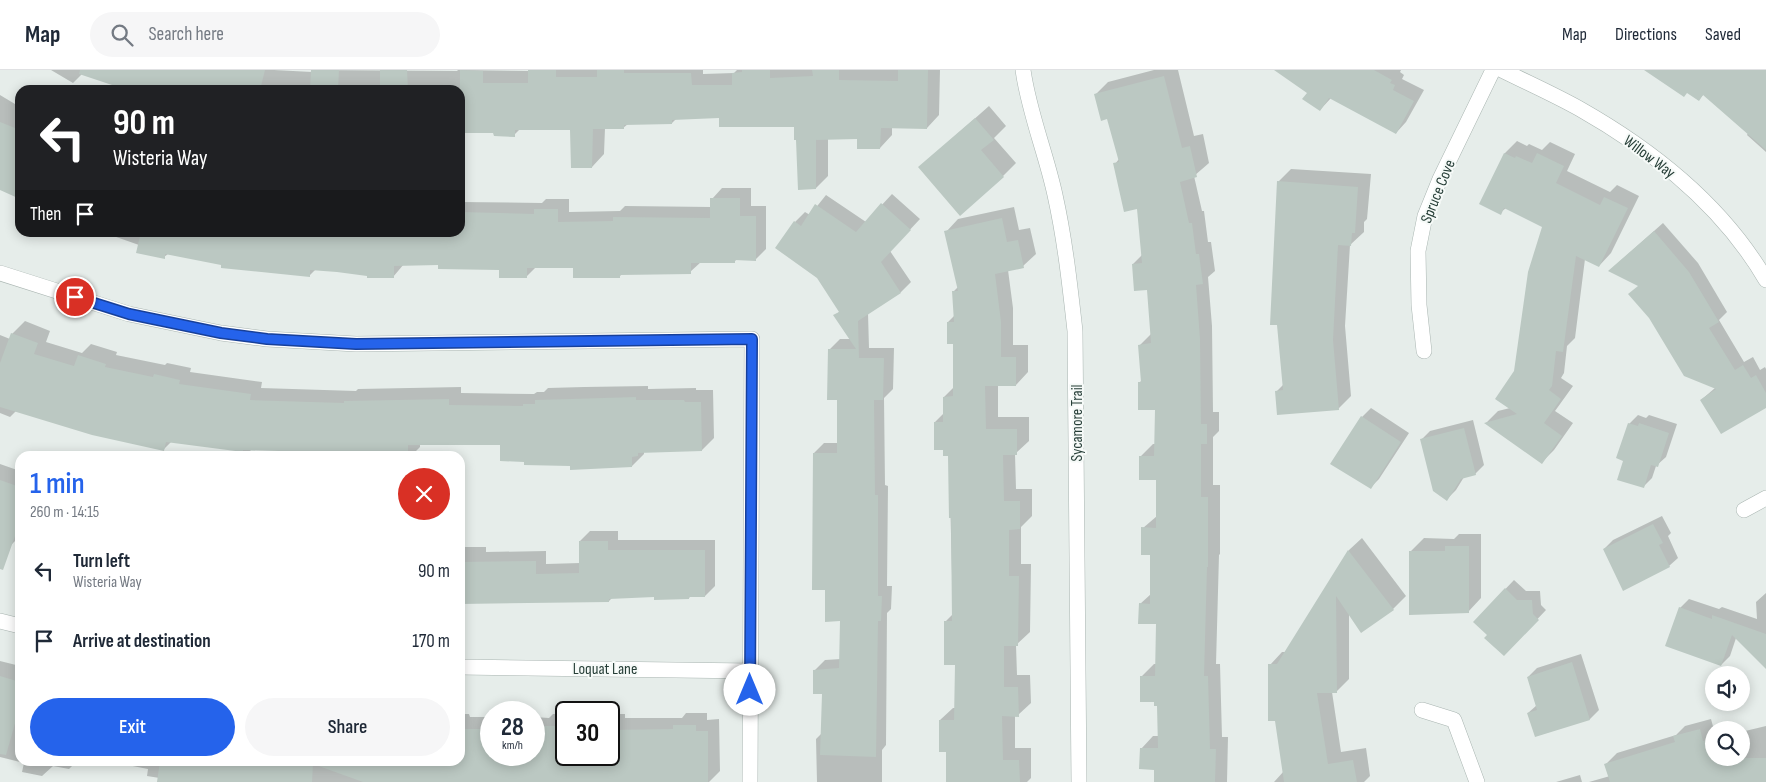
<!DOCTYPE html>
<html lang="en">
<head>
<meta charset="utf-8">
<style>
	body { margin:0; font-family:"Sofia Sans Condensed",sans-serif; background:#f6f6f7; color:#1f2937; height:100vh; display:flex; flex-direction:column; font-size:19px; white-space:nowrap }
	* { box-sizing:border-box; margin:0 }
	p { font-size:16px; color:#747a83 }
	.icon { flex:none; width:28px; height:28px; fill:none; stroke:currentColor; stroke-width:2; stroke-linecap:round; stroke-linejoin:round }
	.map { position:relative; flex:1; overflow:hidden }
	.side { position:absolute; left:15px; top:381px; width:450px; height:315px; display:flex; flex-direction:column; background:#fff; border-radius:15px; box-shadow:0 2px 12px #0003 }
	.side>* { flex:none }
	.top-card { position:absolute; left:15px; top:15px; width:450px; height:152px; border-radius:15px; box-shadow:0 2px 12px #0003; background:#202124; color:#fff; overflow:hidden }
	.buttons { position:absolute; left:1705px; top:596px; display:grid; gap:10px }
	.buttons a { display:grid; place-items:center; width:45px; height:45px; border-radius:50%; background:#fff; box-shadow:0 2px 12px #0003; font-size:25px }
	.speed { position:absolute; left:480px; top:631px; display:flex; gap:10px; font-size:25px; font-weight:700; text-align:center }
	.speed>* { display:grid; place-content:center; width:65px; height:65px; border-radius:50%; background:#fff; box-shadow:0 2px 12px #0003; line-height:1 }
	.speed small { font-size:12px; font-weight:400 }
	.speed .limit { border:2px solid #111; border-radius:8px; background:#fff; color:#111 }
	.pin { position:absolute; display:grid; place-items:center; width:42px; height:42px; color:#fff; margin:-21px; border:2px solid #fff; border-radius:50%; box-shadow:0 1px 5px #0007 }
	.me { position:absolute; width:55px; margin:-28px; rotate:0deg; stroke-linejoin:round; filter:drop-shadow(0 0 4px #0008) }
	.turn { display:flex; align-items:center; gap:18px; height:105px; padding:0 15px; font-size:22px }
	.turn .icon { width:65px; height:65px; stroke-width:2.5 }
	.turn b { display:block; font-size:35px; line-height:42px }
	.then { display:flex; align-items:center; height:48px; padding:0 15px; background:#0003; gap:10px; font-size:19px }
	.round { display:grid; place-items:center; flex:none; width:52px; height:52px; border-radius:26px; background:#f6f6f7 }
	.head { display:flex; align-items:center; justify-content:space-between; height:85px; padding:0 15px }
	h1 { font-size:30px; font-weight:600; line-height:38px; color:#2563eb }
	.action { display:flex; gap:10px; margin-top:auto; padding:10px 15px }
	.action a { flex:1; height:58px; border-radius:30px; background:#2563eb; color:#fff; font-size:20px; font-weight:600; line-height:58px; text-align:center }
	.action a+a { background:#f6f6f7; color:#1f2937 }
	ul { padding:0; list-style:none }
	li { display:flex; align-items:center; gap:15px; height:70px; padding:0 15px }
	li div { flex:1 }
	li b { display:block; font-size:19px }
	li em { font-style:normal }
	header { display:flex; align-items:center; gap:30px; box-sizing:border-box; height:70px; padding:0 25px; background:#fff; border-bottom:1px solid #e0e1e3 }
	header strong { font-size:24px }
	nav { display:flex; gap:28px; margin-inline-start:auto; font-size:18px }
	.search { width:350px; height:45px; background:#f6f6f7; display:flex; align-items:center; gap:12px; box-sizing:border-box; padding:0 18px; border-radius:28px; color:#747a83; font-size:19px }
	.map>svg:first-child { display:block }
</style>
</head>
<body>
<header>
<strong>Map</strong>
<div class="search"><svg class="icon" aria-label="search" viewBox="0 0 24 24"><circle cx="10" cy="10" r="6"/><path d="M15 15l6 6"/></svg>Search here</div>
<nav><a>Map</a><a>Directions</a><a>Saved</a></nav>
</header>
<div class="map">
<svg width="1766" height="712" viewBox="0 0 1766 712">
	<rect width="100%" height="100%" fill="#e6edea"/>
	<path fill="#0003" d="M51 0H86L73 13Z
		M122 0H274L312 2V0L457 1 458 0 530 1V0H703V4L734 3 737 0H940L939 45 927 58 892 57V65L880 78 858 68 828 69V106L816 118 795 55 720 47 677 48 672 53 628 54 623 58H605L604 84 592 97 571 59 521 58 514 65 495 61 460 62V20H131Z
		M1154 0H1178L1194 66 1203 64 1209 93 1194 106 1202 141H1204L1208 172H1211L1215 201 1208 207 1212 256 1213 342H1219V361L1213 367V415H1220V484L1219 485 1216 594H1220L1222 667H1228L1227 712H1155V698L1141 679 1153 666H1159V635L1141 607 1154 594H1156L1157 553 1140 534 1151 524V484L1143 458 1157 446V409L1141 386 1153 374H1156V339L1139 313 1142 310 1140 275 1152 263 1148 219 1133 194 1142 185 1138 137 1115 94 1119 89 1108 48 1096 24 1108 12Z
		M1276 0H1401L1400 2 1404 5 1402 9 1424 20 1406 52 1396 63 1331 28 1320 40 1308 22Z
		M1661 0H1766V82L1747 65 1748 63 1704 24 1698 30Z
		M0 25 20 37 16 43 20 45V125L0 119Z
		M989 36 1006 56 994 68 1016 93 1003 106 920 97Z
		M1517 71 1527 76 1529 74 1542 80 1550 72 1575 84 1567 101 1610 122 1617 115 1639 126 1611 183 1599 196 1585 189 1575 268 1567 276 1564 303 1561 308 1573 316 1555 341 1573 353 1554 380 1542 392 1486 353 1498 341 1510 338 1544 156 1506 138 1500 143 1481 134 1505 83Z
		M1291 99 1371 104 1367 149 1364 152V162L1350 175 1345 256 1351 326 1338 339 1276 322 1284 314 1278 112Z
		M722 118H751V136H766V179L756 189H737L734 192H701L690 202 623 203 620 206 574 197 537 196 526 207 500 199 439 194H404L393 207 316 199 309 206 222 194 168 184 164 187 139 175 102 162H460V132L542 133 546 129H569V142L620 141 625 136 712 137V129Z
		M892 124 920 149 890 181 911 212 901 222 868 243 869 278H894L893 319 884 328 885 415 888 416 887 516H892L891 539 887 543 886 675 882 680V712H817L816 669 822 663 823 622 815 600 825 590 841 589V550L826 518 814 383 824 373H838V329L830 279 840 269H851L835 246 840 241 795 152 805 142 810 145 826 125 866 152Z
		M1014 137 1019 160 1030 158 1036 184 1023 196 1008 200 1013 238V275H1028V302L1016 315H998V347H1029V371L1015 384 1016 419H1032V446L1021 457V494H1031L1030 562 1016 575 1017 605H1030L1031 633 1018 645H1015V678H1031V708L1027 712H948V681L940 650 953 638H955L956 594 945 552 953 544 949 384 944 379 935 352 944 343V327L954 317V273L948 252 955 245 954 221 958 217 946 162 958 149Z
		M1663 153 1698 193 1727 242 1719 250 1744 292 1753 287 1760 300 1765 297 1766 299V337L1701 330 1715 318 1639 215 1618 193Z
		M25 251 50 261 46 272 82 283 91 274 117 282 116 285 165 295 167 293 191 298 190 302 262 312 261 318 356 321 358 319 461 317V323L534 324 537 322H544L548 318 584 317 648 316V319L696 318V320H713L714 368 702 380 644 381V384L632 396 572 395 525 391 501 374H420V377L414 383V386H346V382L252 379 249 382 172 371 163 380 16 341 10 347 0 343V265L10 269 12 264Z
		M1371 338 1409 363 1379 409 1370 418 1362 347Z
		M1638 345 1646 348 1649 345 1677 354 1666 387 1656 396 1652 408 1643 417 1625 390 1629 354Z
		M1473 350 1484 395 1475 404 1464 407 1456 420 1447 429 1421 370 1430 361Z
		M0 394 20 401V470L17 469 11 475 0 471Z
		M1662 446 1671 463 1668 466 1678 488 1669 496 1604 479 1613 470Z
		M590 461H618V470H715V516L705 526H691L689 528 656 526 612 528 609 531 460 533V477H486V482L546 481V494L580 493V471Z
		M1459 464H1481V528L1468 542 1410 482 1424 468 1454 469Z
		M1362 468 1406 526 1393 539 1349 542V609L1336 622H1332L1341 682 1366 678 1370 706 1364 712H1274L1284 701 1270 595 1282 582H1286L1349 480Z
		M1514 510 1526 521H1540L1541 535 1546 540 1512 576 1489 565 1474 552Z
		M1766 523V597L1736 568 1730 586 1721 595 1680 538 1689 529 1719 539 1722 537 1757 549 1756 532Z
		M1581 584 1599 640 1590 649 1536 666 1528 643 1537 635 1528 607 1537 598Z
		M0 591 20 596V691H77L69 699 53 696 42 706 22 702 24 693 0 687Z
		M686 643H707V650L719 649 720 701 709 712H185L147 706 148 699 107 691H460V644H469L470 647H491V685H534V647L549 648 553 644H566V685H609V644H625V648H682Z
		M1711 649 1714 660V688H1741V662L1766 656V712H1589L1610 706 1606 694 1617 683 1676 665 1685 656Z
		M1735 655 1737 660H1717Z
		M1580 705 1582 712H1556Z"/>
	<path fill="#bbc8c2" d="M80 0H265L260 20H127L79 4Z
		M311 0H339L338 20H310Z
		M380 0H407L408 20H380Z
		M460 0 483 1V13H528V0H556V7H597V0H624V3H691L692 15H732V3L742 2V0H770V8L813 6 812 0H839V10L898 11V0H928L927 59 881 58 880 79H857V69L816 70V119L798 120 796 70H794V57H719V48L672 50V54L624 55V59H593L592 98H571L570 60H515V67L494 66 493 63H460Z
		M1274 0H1374L1392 10 1390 13 1395 15 1393 20 1414 31 1396 64 1329 28 1320 41 1302 29 1307 23Z
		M1644 0H1766V80L1703 25 1699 31 1687 23 1684 27Z
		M1164 6 1182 78 1190 76 1197 107 1180 112 1189 153H1192L1196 184H1199L1203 214 1196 215 1200 269 1201 354H1207V374H1201V427H1208V497H1207L1204 606H1208L1210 679H1216L1215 712H1154V700L1139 699 1140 678H1158L1157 636H1154V632H1140V606H1155L1156 554H1138L1139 533 1150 534V485H1141V457L1156 458V410H1139V386H1154L1155 340H1138V312H1141L1138 275 1151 273 1147 220 1134 221 1132 194 1142 193 1137 139 1124 142 1113 93 1119 92 1107 49 1101 51 1094 24Z
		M975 48 994 70 981 80 1004 107 960 146 918 97Z
		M0 52 20 60V129L0 120Z
		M1504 83 1515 88 1516 86 1532 93 1537 83 1564 96 1556 113 1600 135 1604 127 1628 138 1599 197 1576 186 1563 282 1556 281 1552 316 1549 320 1561 329 1544 353 1562 366 1542 394 1484 353 1517 344 1495 329 1514 301 1528 202 1542 157 1504 138 1501 145 1479 134Z
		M1277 111 1358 117 1355 163H1352L1351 176 1338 175 1333 270 1339 340 1277 345 1275 321 1283 320 1277 255H1270Z
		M710 128H740V146H756V191L735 190V193H691V204L620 205V208H573V198H527V208H499V200L438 199V195L394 196V208H367V206L337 202 310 200V207L221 198V195L165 184V189L136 183 141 162H460V142L534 144V139H558V152L613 151V147L710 148Z
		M881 133 911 160 881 192 901 223 858 251 859 288H884L883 330H874L875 425H878V526H882L881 551H878L876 687 820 685 822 624H813V600L839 598 840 551 825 552V520H812L813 383H837V330H827L828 279H856L833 245 839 242 817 208 775 178 794 151 801 156 815 134 856 162Z
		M1002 148 1007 172 1018 170 1024 198 995 204 1001 252V287H1016V316H985L986 359H1017V385H1003L1004 431H1020V459L1009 460V506H1019L1018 576H1004V617H1018L1019 647 1002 646 1003 690H1019L1020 712H946V682H939V650H954L955 595H944V551H952L951 448H949L948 386H943V380H934V352H943V327L953 326V274H947V252H954L952 221H958L944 161Z
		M1654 161 1689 202 1719 252 1709 258 1735 300 1743 295 1751 308 1756 305 1766 323V338L1721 364 1700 330 1716 319 1684 306 1649 248 1628 224 1638 216 1608 201Z
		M11 263 38 273 34 284 74 296 78 285 106 294 105 297 153 307 154 304 180 310 179 314 251 324 250 330 344 333V331L449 329V335L523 336V334H535V330L571 329 636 327V330H684L685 332H701L702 381 638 383V386L632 387V397L570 400V396L524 395V392L500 391V375H408V386H345V383L243 380V382L166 372 164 381 92 365 0 337V293Z
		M1361 346 1401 372 1371 419 1330 394Z
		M1628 353 1638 356 1639 353 1669 363 1658 397 1651 395 1644 418 1617 410 1623 391 1616 388Z
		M1464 358 1476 405 1461 409 1447 431 1433 421 1420 369Z
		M0 410 20 417V452L3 500 0 499Z
		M1653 454 1663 473 1659 475 1670 497 1623 521 1603 479Z
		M579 471H608V480H705V527H689V529L654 530V527L609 529V532L460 534V492L536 491V504L579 503Z
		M1445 476H1469V543L1409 545V481H1445Z
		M1348 480 1394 540 1361 563 1336 526 1337 623H1317L1328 694 1353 690 1357 712H1284L1275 651H1268V594H1277Z
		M1505 518 1517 530H1532L1533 544 1539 550 1504 586 1484 568 1487 565 1473 552Z
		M1679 537 1712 549V545L1766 564V599L1732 565 1721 596 1665 576Z
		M1572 592 1590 650 1535 667 1527 643 1537 640 1527 607Z
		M0 606 20 612V636L6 685 0 684Z
		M673 655H696V661H708V712H363L313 694 312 712H157L160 691H313V694V691H460V659H491V685H534V659H539V656H566V685H609V660L673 659Z
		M1700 659 1703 671 1714 668V688H1766V712H1610L1604 694 1675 672 1673 666Z"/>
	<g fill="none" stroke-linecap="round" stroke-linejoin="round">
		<g stroke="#a9b5b1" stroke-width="16">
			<path id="minor" d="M1023 0C1029 43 1046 83 1055 125 1065 170 1070 216 1075 261L1079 712
				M1502 0C1528 13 1555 25 1580 39 1654 81 1723 136 1766 210
				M0 203 129 244 221 263 267 269 356 274 752 269 750 712
				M1424 281 1419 235 1418 181 1425 146 1440 109 1493 0
				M1744 440 1766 428
				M0 551 20 556
				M460 597 750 601
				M1422 640 1454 650 1477 712"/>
		</g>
		<use href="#minor" stroke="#fff" stroke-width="15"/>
	</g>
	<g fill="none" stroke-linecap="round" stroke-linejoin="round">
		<g stroke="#184099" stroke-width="12">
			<path id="route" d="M75 227 129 244 221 263 267 269 356 274 752 269 750 620"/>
		</g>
		<use href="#route" stroke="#2563eb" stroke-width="9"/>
	</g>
	<g text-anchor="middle" stroke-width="4" stroke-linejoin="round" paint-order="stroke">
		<g font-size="16" fill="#263e37" stroke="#f6faf8">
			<text transform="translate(1650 86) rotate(37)" y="6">Willow Way</text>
			<text transform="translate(1437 121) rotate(-68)" y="6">Spruce Cove</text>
			<text transform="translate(1076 353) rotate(-90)" y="6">Sycamore Trail</text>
			<text x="605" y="604">Loquat Lane</text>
		</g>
	</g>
</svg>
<div class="buttons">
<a><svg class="icon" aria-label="sound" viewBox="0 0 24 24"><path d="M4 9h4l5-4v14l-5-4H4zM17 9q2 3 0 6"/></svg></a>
<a><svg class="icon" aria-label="search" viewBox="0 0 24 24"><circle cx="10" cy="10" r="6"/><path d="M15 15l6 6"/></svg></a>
</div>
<div class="speed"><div>28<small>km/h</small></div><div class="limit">30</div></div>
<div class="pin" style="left:75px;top:227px;background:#d93025"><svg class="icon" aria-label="arrive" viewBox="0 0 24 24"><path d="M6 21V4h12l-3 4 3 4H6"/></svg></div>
<svg class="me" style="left:750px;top:620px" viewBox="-20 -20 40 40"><circle r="19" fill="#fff"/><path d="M0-13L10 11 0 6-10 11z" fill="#2563eb"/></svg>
<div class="top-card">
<div class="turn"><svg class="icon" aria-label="left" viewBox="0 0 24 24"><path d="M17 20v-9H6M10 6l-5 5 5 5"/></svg><div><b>90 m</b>Wisteria Way</div></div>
<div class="then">Then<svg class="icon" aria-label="arrive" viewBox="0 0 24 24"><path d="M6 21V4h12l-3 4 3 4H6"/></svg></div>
</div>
<section class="side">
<div class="head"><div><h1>1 min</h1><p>260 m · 14:15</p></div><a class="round" style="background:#d93025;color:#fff"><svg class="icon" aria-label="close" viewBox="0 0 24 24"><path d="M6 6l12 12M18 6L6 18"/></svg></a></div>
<ul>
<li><svg class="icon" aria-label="left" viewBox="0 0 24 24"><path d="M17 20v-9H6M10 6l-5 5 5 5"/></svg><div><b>Turn left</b><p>Wisteria Way</p></div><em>90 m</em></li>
<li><svg class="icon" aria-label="arrive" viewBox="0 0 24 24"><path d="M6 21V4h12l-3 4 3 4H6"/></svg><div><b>Arrive at destination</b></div><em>170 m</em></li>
</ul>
<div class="action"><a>Exit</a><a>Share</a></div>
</section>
</div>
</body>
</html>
